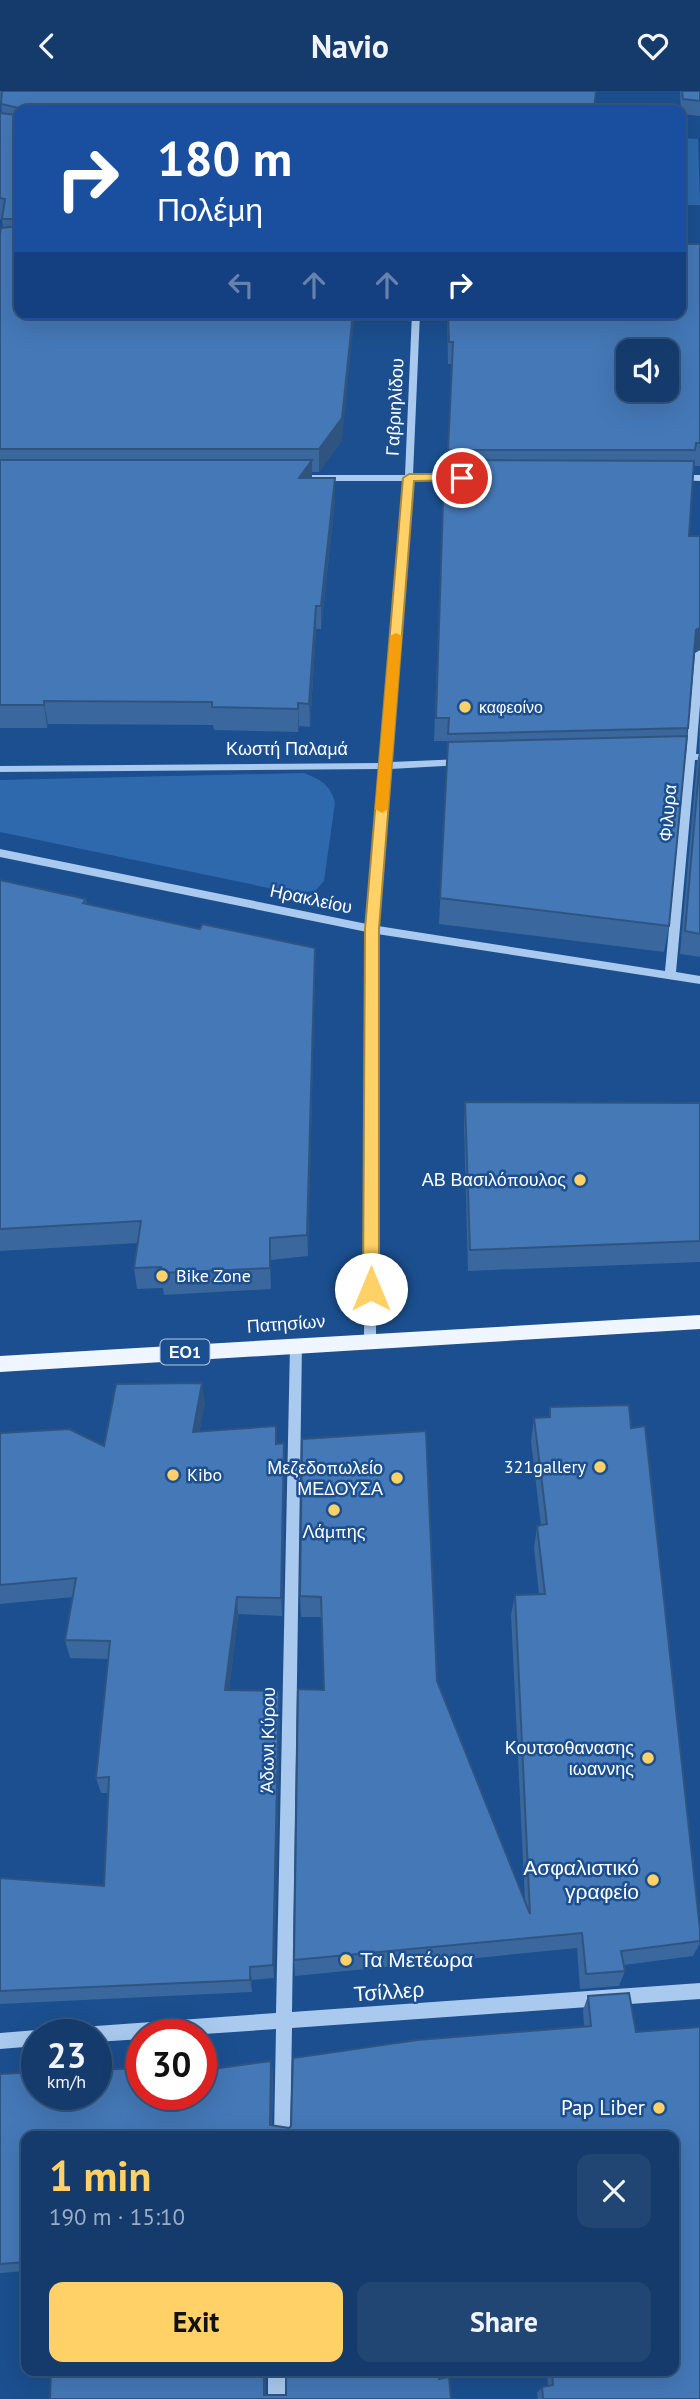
<!DOCTYPE html>
<html lang="en">
<head>
<meta charset="utf-8">
<style>
	body { margin:0; font-family:"PT Sans",sans-serif; background:#214673; color:#f1f3f6; height:100vh; display:flex; flex-direction:column; font-size:26px; white-space:nowrap }
	* { box-sizing:border-box; margin:0 }
	p { font-size:23px; color:#9dadc1 }
	.icon { flex:none; width:38px; height:38px; fill:none; stroke:currentColor; stroke-width:2; stroke-linecap:round; stroke-linejoin:round }
	.map { position:relative; flex:1; overflow:hidden }
	.panel { position:absolute; left:21px; top:2040px; width:658px; height:245px; display:flex; flex-direction:column; background:#143b6b; border-radius:14px; box-shadow:0 7px 28px #0002,0 0 0 2px #33557e }
	.panel>* { flex:none }
	.guide { position:absolute; left:14px; top:14px; width:672px; height:214px; border-radius:14px; box-shadow:0 7px 28px #0002,0 0 0 2px #33557e; background:#1a4fa0; color:#fff; overflow:hidden }
	.fabs { position:absolute; left:616px; top:248px; display:grid; gap:14px }
	.fabs a { display:grid; place-items:center; width:63px; height:63px; border-radius:14px; background:#143b6b; box-shadow:0 7px 28px #0002,0 0 0 2px #33557e; font-size:35px }
	.speed { position:absolute; left:21px; top:1928px; display:flex; gap:14px; font-size:35px; font-weight:700; text-align:center }
	.speed>* { display:grid; place-content:center; width:91px; height:91px; border-radius:50%; background:#143b6b; box-shadow:0 7px 28px #0002,0 0 0 2px #33557e; line-height:1 }
	.speed small { font-size:18px; font-weight:400 }
	.speed .limit { border:10px solid #d22; background:#fff; color:#111 }
	.pin { position:absolute; display:grid; place-items:center; width:60px; height:60px; color:#fff; margin:-30px; border:4px solid #fff; border-radius:50%; box-shadow:0 2px 7px #0007 }
	.me { position:absolute; width:77px; margin:-38px; rotate:0deg; stroke-linejoin:round; filter:drop-shadow(0 0 5px #0008) }
	.turn { display:flex; align-items:center; gap:24px; height:147px; padding:0 28px; font-size:32px }
	.turn .icon { width:91px; height:91px; stroke-width:2.5 }
	.turn b { display:block; font-size:49px; line-height:60px }
	.lanes { display:flex; align-items:center; height:66px; padding:0 28px; background:#0003; justify-content:center; gap:35px; direction:ltr }
	.lanes .off { opacity:.35 }
	.round { display:grid; place-items:center; flex:none; width:74px; height:74px; border-radius:14px; background:#214673 }
	.overview { display:flex; align-items:center; justify-content:space-between; height:119px; padding:0 28px }
	h1 { font-size:42px; font-weight:600; line-height:52px; color:#ffd166 }
	.button { display:flex; gap:14px; margin-top:auto; padding:14px 28px }
	.button a { flex:1; height:80px; border-radius:14px; background:#ffd166; color:#111; font-size:28px; font-weight:600; line-height:80px; text-align:center }
	.button a+a { background:#214673; color:#f1f3f6 }
	header { display:flex; justify-content:space-between; align-items:center; height:91px; padding:0 28px; background:#143b6b; font-size:32px; font-weight:600 }
	.map>svg:first-child { display:block }
</style>
</head>
<body>
<header><svg class="icon" aria-label="back" viewBox="0 0 24 24"><path d="M15 5l-7 7 7 7"/></svg>Navio<svg class="icon" aria-label="heart" viewBox="0 0 24 24"><path d="M12 20l-8-8c-3-5 5-10 8-4 3-6 11-1 8 4z"/></svg></header>
<div class="map">
<svg width="700" height="2308" viewBox="0 0 700 2308">
	<rect width="100%" height="100%" fill="#1b4f8f"/>
	<path fill="#2e69ad" d="M681 47 698 48 700 114H681Z
		M304 682C321 689 331 694 335 712L324 790 315 800 293 802 0 741V689Z"/>
	<g fill="none" stroke-linecap="round" stroke-linejoin="round">
		<path fill="#a9c9ee" fill-rule="evenodd" d="M412 222H420L413 384H458L462 387 458 390H413L391 671 462 668 467 671 462 674 390 678 378 835 665 880 685 669H669L664 666 669 663H686L695 562 700 559V614L696 663H700V669H695L676 881 700 885V893L377 843 376 1249 374 1253 370 1254 366 1253 364 1249 367 841 0 766V758L367 833 380 678 0 681V675L381 672 404 390H298L294 387 298 384H405Z
			M679 384H700V390L676 389V385Z
			M296 1249 300 1250 302 1254 292 1921 700 1892V1908L292 1937 290 2046H274L276 1938 190 1944H142V1948L96 1951V1944H74L76 1938 82 1936 276 1922 290 1254 292 1250Z
			M37 1939 43 1941 44 1944H37V1955L0 1958V1942Z
			M268 2280H286V2308H268Z"/>
		<path fill="#f0f6ff" fill-rule="evenodd" d="M700 1224V1238L0 1281V1265Z"/>
	</g>
	<path fill="#3a679d" d="M0 0H596L19 19 342 349 319 381H312V387H335V410L321 538H316L310 636 299 635 298 641 214 639 213 634 48 633 47 637H0V143L3 136 2 129 0 128V22L2 23 1 11H0Z
		M680 0H700V25L681 23Z
		M700 153V375H694L689 445H700V558L694 561 669 835 664 861 439 833 448 650H434L444 380 447 379 452 273H448L447 222H681Z
		M700 623V866L680 863 697 672 699 661Z
		M0 789 86 808 87 813 200 838 315 857V880L308 1165 271 1169V1198L164 1204 163 1197 137 1198 134 1177 138 1152 0 1160Z
		M465 1011 700 1012V1171L468 1180 464 1033Z
		M205 1312 199 1341 276 1335 277 1353 284 1352 285 1371 282 1525 238 1523 229 1599 279 1600 280 1617 274 1887 252 1889V1901L0 1913V1787L104 1795 109 1702H101L96 1687 108 1568 70 1567 65 1549 73 1506 0 1513V1342L104 1355Z
		M550 1316 631 1337 700 1839V1852L693 1865 624 1874 625 1880 619 1895 580 1898 577 1857 295 1885 294 1869 324 1599 322 1526H301L300 1505 302 1348 437 1590 525 1810 511 1524 515 1504 539 1503 534 1457 537 1435H541L531 1350 534 1327 549 1326Z
		M629 1902 636 1941 700 1936V2308H538L537 2302 542 2296 548 2295 547 2280H674V2046H26V2180L0 2182V1983L37 1981V2004H96V1979L142 1977V2004H201V1974L219 1973 220 1977 271 1970 273 1983 272 2035 289 2037 291 2035 293 1967 417 1949 584 1935 583 1919 588 1905Z"/>
	<path fill="#305480" d="M353 222H355L342 349 319 381V358Z
		M312 369V392L299 387Z
		M335 387V410L321 538V515Z
		M316 515V538L310 636 309 613Z
		M700 537V558L692 562 696 539Z
		M44 610 48 633 47 637 44 614Z
		M298 612 299 635 298 641Z
		M315 857V880L308 1165 307 1144Z
		M270 1147 271 1169V1198L270 1177Z
		M202 1292 205 1312 196 1361 193 1341Z
		M284 1352 285 1371 282 1525 281 1507Z
		M237 1506 238 1523 227 1616 225 1599Z
		M279 1600 280 1617 274 1887 273 1874Z
		M250 1876 252 1889V1901L250 1889Z
		M271 1970 273 1983 271 2046 270 2034Z
		M264 2280H266V2308L264 2304Z"/>
	<path fill="#4478b7" stroke="#305480" stroke-width="2" fill-rule="evenodd" d="M2 0H596L594 19H19V222H353L342 327 319 358H0V143L1 137 19 135 16 128H2L5 108 0 107V22L16 24 19 17 1 13Z
		M682 0H700V10L683 8Z
		M681 153H700V352H696L695 359H448L453 251H449L448 222H681ZM628 261H667V299H628Z
		M0 369H312L299 387H335L321 515H316L309 613 298 612V618L212 616V611L44 610V614H0Z
		M448 369 694 370 689 445H700V537L696 539 688 637 448 643 449 627H436L444 380 447 379Z
		M687 645 669 835 440 807 448 651Z
		M700 667V843L685 840Z
		M0 789 86 808 83 812 200 838 202 833 315 857 307 1144 270 1147V1177L161 1182V1176L134 1177 141 1130 0 1138Z
		M465 1011 700 1012V1150L470 1159Z
		M202 1292 193 1341 276 1335V1353L284 1352 281 1507 237 1506 225 1599 279 1600 273 1874 250 1876V1889L0 1900V1787L104 1795 109 1686 96 1687 110 1550 65 1549 76 1487 0 1494V1342L69 1338 104 1355 116 1293Z
		M629 1314 631 1337 645 1335 700 1839V1850L621 1860 625 1880 586 1883 582 1842 294 1869 298 1598 324 1599 321 1506 300 1505 302 1348 426 1340 437 1590 530 1823 515 1504 545 1503 537 1435 547 1433 534 1327 550 1326V1316Z
		M629 1902 636 1941 700 1936V2308H543L542 2296 553 2294 552 2280H674V2046H26V2171L0 2173V1983L37 1981V2004H96V1979L142 1977V2004H201V1974L219 1973V1977L271 1970 270 2034 289 2037 291 2035 293 1967 417 1949 591 1935 588 1905Z
		M51 2280H264V2304H286V2280H439V2288L449 2286 451 2308H50Z"/>
	<path fill="#ffd166" stroke="#a68842" stroke-width="2" d="M462 383 467 387 466 389 414 390 379 838V1198L371 1205 363 1198 365 838 403 387 409 383Z"/>
	<path fill="#f59e0b" d="M396 542 402 545 388 718 382 722 375 718 390 545Z"/>
	<g fill="#ffd166" stroke="#1b4f8f" stroke-width="2.5">
		<circle cx="465" cy="616" r="7"/>
		<circle cx="580" cy="1089" r="7"/>
		<circle cx="162" cy="1185" r="7"/>
		<circle cx="600" cy="1376" r="7"/>
		<circle cx="173" cy="1384" r="7"/>
		<circle cx="397" cy="1387" r="7"/>
		<circle cx="334" cy="1419" r="7"/>
		<circle cx="648" cy="1667" r="7"/>
		<circle cx="653" cy="1789" r="7"/>
		<circle cx="346" cy="1869" r="7"/>
		<circle cx="659" cy="2017" r="7"/>
	</g>
	<g text-anchor="middle" stroke-width="5" stroke-linejoin="round" paint-order="stroke">
		<g font-size="16" fill="#fff" stroke="#1b4f8f" text-anchor="start">
			<text x="479" y="622">καφεοίνο</text>
		</g>
		<rect fill="#1b4f8f" stroke="#bbcadd" stroke-width="2" x="160.5" y="1248.5" width="49" height="25" rx="5"/>
		<g font-size="16" font-weight="bold" fill="#fff">
			<text x="185" y="1267">ΕΟ1</text>
		</g>
		<g font-size="18" fill="#fff" stroke="#1b4f8f">
			<text transform="translate(395 316) rotate(-87)" y="6">Γαβριηλίδου</text>
			<text x="287" y="664">Κωστή Παλαμά</text>
			<text transform="translate(668 722) rotate(-85)" y="6">Φιλυρα</text>
			<text transform="translate(311 808) rotate(12)" y="6">Ηρακλείου</text>
			<text transform="translate(286 1233) rotate(-4)" y="6">Πατησίων</text>
			<text transform="translate(268 1649) rotate(-89)" y="6">Άδωνι Κύρου</text>
		</g>
		<g font-size="18" fill="#fff" stroke="#1b4f8f" text-anchor="end">
			<text x="566" y="1095">ΑΒ Βασιλόπουλος</text>
			<text x="176" y="1191" text-anchor="start">Bike Zone</text>
			<text x="586" y="1382">321gallery</text>
			<text x="383" y="1383">Μεζεδοπωλείο<tspan x="383" dy="21">ΜΕΔΟΥΣΑ</tspan></text>
			<text x="187" y="1390" text-anchor="start">Kibo</text>
			<text x="334" y="1447" text-anchor="middle">Λάμπης</text>
			<text x="634" y="1663">Κουτσοθανασης<tspan x="634" dy="21">ιωαννης</tspan></text>
		</g>
		<g font-size="21" fill="#fff" stroke="#1b4f8f" text-anchor="end">
			<text x="639" y="1784">Ασφαλιστικό<tspan x="639" dy="24">γραφείο</tspan></text>
			<text x="360" y="1876" text-anchor="start">Τα Μετέωρα</text>
			<text x="645" y="2024">Pap Liber</text>
		</g>
		<g font-size="21" fill="#fff" stroke="#1b4f8f">
			<text transform="translate(389 1901) rotate(-4)" y="7">Τσίλλερ</text>
		</g>
	</g>
</svg>
<div class="fabs">
<a><svg class="icon" aria-label="sound" viewBox="0 0 24 24"><path d="M4 9h4l5-4v14l-5-4H4zM17 9q2 3 0 6"/></svg></a>
</div>
<div class="speed"><div>23<small>km/h</small></div><div class="limit">30</div></div>
<div class="pin" style="left:462px;top:387px;background:#d93025"><svg class="icon" aria-label="arrive" viewBox="0 0 24 24"><path d="M6 21V4h12l-3 4 3 4H6"/></svg></div>
<svg class="me" style="left:371px;top:1198px" viewBox="-20 -20 40 40"><circle r="19" fill="#fff"/><path d="M0-13L10 11 0 6-10 11z" fill="#ffd166"/></svg>
<div class="guide">
<div class="turn"><svg class="icon" aria-label="right" viewBox="0 0 24 24"><path d="M7 20v-9h11M14 6l5 5-5 5"/></svg><div><b>180 m</b>Πολέμη</div></div>
<div class="lanes"><svg class="icon off" aria-label="left" viewBox="0 0 24 24"><path d="M17 20v-9H6M10 6l-5 5 5 5"/></svg><svg class="icon off" aria-label="ahead" viewBox="0 0 24 24"><path d="M12 20V5M6 11l6-6 6 6"/></svg><svg class="icon off" aria-label="ahead" viewBox="0 0 24 24"><path d="M12 20V5M6 11l6-6 6 6"/></svg><svg class="icon" aria-label="right" viewBox="0 0 24 24"><path d="M7 20v-9h11M14 6l5 5-5 5"/></svg></div>
</div>
<section class="panel">
<div class="overview"><div><h1>1 min</h1><p>190 m · 15:10</p></div><a class="round"><svg class="icon" aria-label="close" viewBox="0 0 24 24"><path d="M6 6l12 12M18 6L6 18"/></svg></a></div>
<div class="button"><a>Exit</a><a>Share</a></div>
</section>
</div>
</body>
</html>
